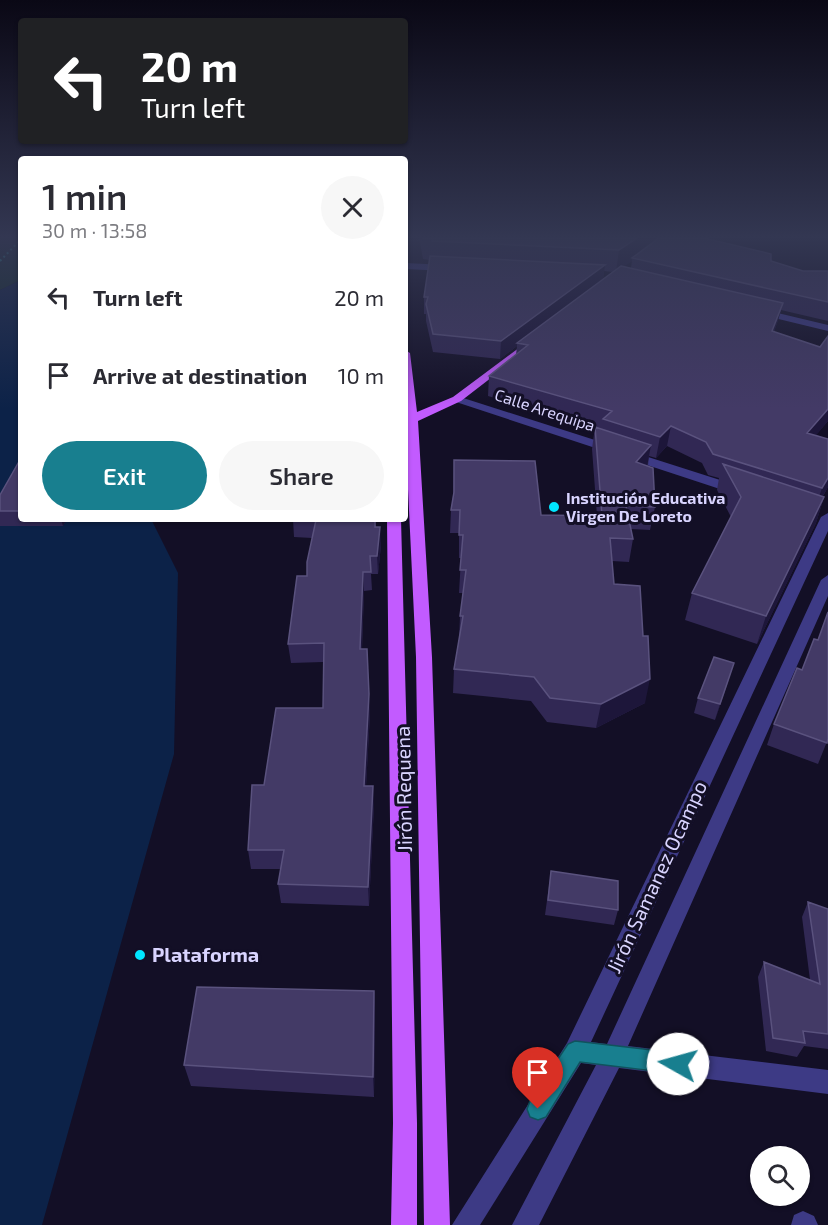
<!DOCTYPE html>
<html lang="en">
<head>
<meta charset="utf-8">
<style>
	body { margin:0; font-family:"Exo 2",sans-serif; background:#f7f7f7; color:#2b2b33; height:100vh; display:flex; flex-direction:column; font-size:22px; white-space:nowrap }
	* { box-sizing:border-box; margin:0 }
	p { font-size:20px; color:#7c7c81 }
	.icon { flex:none; width:33px; height:33px; fill:none; stroke:currentColor; stroke-width:2; stroke-linecap:round; stroke-linejoin:round }
	.map { position:relative; flex:1; overflow:hidden }
	.sheet { position:absolute; left:18px; top:156px; width:390px; height:366px; display:flex; flex-direction:column; background:#fff; border-radius:6px; box-shadow:0 2px 4px #0004 }
	.sheet>* { flex:none }
	.banner { position:absolute; left:18px; top:18px; width:390px; height:126px; border-radius:6px; box-shadow:0 2px 4px #0004; background:#202124; color:#fff; overflow:hidden }
	.controls { position:absolute; left:750px; top:1146px; display:grid; gap:12px }
	.controls a { display:grid; place-items:center; width:60px; height:60px; border-radius:50%; background:#fff; box-shadow:0 2px 4px #0004; font-size:30px }
	.pin { position:absolute; display:grid; place-items:center; width:51px; height:51px; color:#fff; margin:-62px -26px; border-radius:50% 50% 50% 0; rotate:-45deg; box-shadow:0 0 6px #0007 }
	.pin .icon { rotate:45deg }
	.me { position:absolute; width:66px; margin:-33px; rotate:277deg; stroke-linejoin:round; filter:drop-shadow(0 0 4px #0008) }
	.turn { display:flex; align-items:center; gap:21px; height:126px; padding:0 24px; font-size:27px }
	.turn .icon { width:78px; height:78px; stroke-width:2.5 }
	.turn b { display:block; font-size:42px; line-height:51px }
	.round { display:grid; place-items:center; flex:none; width:63px; height:63px; border-radius:32px; background:#f7f7f7 }
	.headline { display:flex; align-items:center; justify-content:space-between; height:102px; padding:0 24px }
	h1 { font-size:36px; font-weight:600; line-height:45px }
	.button { display:flex; gap:12px; margin-top:auto; padding:12px 24px }
	.button a { flex:1; height:69px; border-radius:36px; background:#187f8f; color:#fff; font-size:24px; font-weight:600; line-height:69px; text-align:center }
	.button a+a { background:#f7f7f7; color:#2b2b33 }
	ul { padding:0; list-style:none }
	li { display:flex; align-items:center; gap:18px; height:78px; padding:0 24px }
	li div { flex:1 }
	li b { display:block; font-size:22px }
	li em { font-style:normal }
	.map>svg:first-child { display:block }
</style>
</head>
<body>
<div class="map">
<svg width="828" height="1225" viewBox="0 0 828 1225">
	<rect width="100%" height="100%" fill="#130f26"/>
	<path fill="#12302f" d="M0 238H21V280L0 290Z"/>
	<path fill="#0c2248" d="M21 280V519H151L178 573 174 754 42 1225H0V290Z"/>
	<g fill="none" stroke-linecap="round" stroke-linejoin="round">
		<path stroke="#2fb8b0" stroke-width="2" stroke-dasharray="2 3" stroke-linecap="butt" d="M0 261 21 239"/>
		<path fill="#3d3a85" fill-rule="evenodd" d="M405 263 447 265 451 268 447 271 405 269Z
			M761 309 828 325V331L758 314 756 312Z
			M457 396 742 487 743 490 742 493H732L453 401V397Z
			M828 513V531L591 1042 607 1044 821 580 828 575V596L628 1046 828 1070V1094L619 1068 539 1225H512L596 1065 581 1063 480 1225H452L567 1043 821 517Z
			M803 1211 814 1216 818 1225H791L794 1215Z"/>
		<path fill="#c25bff" fill-rule="evenodd" d="M531 339 536 342 535 344 461 401 418 421 432 657 450 1225H424L416 657 405 426V350L410 353 417 412 453 397Z
			M387 519H401L417 1123V1225H391L393 1123Z"/>
	</g>
	<path fill="#312854" fill-rule="evenodd" d="M419 238H704L771 261 803 271H828V321L781 310 774 332 820 347 828 336V421L816 435 828 439V487L823 496 824 497 816 523 757 644 685 620 692 593 731 517 717 490 719 478 708 475 702 463 667 446 656 458 649 456 648 466 655 507 650 530 631 529 633 539 629 562 612 561 614 584 645 703 596 728 547 722 531 701 453 693 454 669 459 640 460 616 463 593H459L461 558H459V533H450L451 510 453 496 454 460 541 515 597 516 592 449 595 427 601 429 488 396 489 376 516 355 517 346 500 359 433 352 426 321V314H424V297L430 260 423 259ZM632 261 631 268 624 266ZM604 271 613 272 603 279Z
		M21 458V519H67L63 526H0V495Z
		M293 519H376V527L381 545 378 574H371L372 590 364 591 362 649 370 713 366 786 374 805 369 906 281 903 278 884 281 869H251L248 850 264 785 323 708V662L291 663 288 644 307 576 312 538 294 537Z
		M802 670 828 739 818 764 767 745 774 724Z
		M729 679 715 720 694 713 698 698Z
		M551 871 618 910 614 925 545 915Z
		M808 902 828 909V1049L804 1046 797 1057 766 1051 758 977 764 962 810 980 802 917Z
		M374 991 375 1012 374 1097 191 1086 184 1065Z"/>
	<path fill="#1d163a" d="M637 238H663L632 258V261L616 272 619 250Z
		M605 265 603 282 517 343V346L500 359 501 341Z
		M783 303 778 321 767 350 772 331Z
		M828 409V421L801 453 807 433Z
		M671 426 667 446 656 458 660 437Z
		M651 445 647 467 636 462Z
		M828 478V487L815 509 822 488Z
		M824 497 816 523 757 644 766 616Z
		M61 519H67L63 526Z
		M380 527 381 545 378 574 377 556Z
		M363 572 364 591 361 668 360 649Z
		M734 663 729 679 715 720 720 704Z
		M650 679 645 703 596 728 601 704Z
		M369 694 370 713 365 805 364 786Z
		M373 786 374 805 369 906 368 887Z
		M374 991 375 1012 374 1097 373 1077Z"/>
	<path fill="#433a66" stroke="#5a527e" stroke-width="1.5" d="M423 238H637L619 250 432 241 433 239Z
		M659 238H704L771 254V261L803 271H828V302L632 258Z
		M430 256 605 265 501 341 433 334 426 304 428 297H424Z
		M621 266 783 303 772 331 820 347 828 336V409L807 433 828 439V478L822 488 713 454 706 442 671 426 660 437 603 419 612 411 489 376 528 345 517 343Z
		M595 427 651 445 636 462 653 468 655 507 626 506 633 539 610 538 614 584 640 586 643 636H648L650 679 601 704 550 698 534 677 454 669 463 616H460L466 570H460L463 535H459L460 510H451L454 492V460L535 461 541 515 602 516Z
		M21 458V511H0V495Z
		M723 464 824 497 766 616 692 593 741 497Z
		M293 519H375V527H380L377 556H370L371 572H363L360 649H367L369 694 364 786H373L368 887 278 884 284 850H248L252 785H264L276 708H323L324 643 288 644 297 576H307V562L316 520Z
		M828 612V739L827 743 774 724 797 668 802 670 814 639 818 640Z
		M714 657 734 663 720 704 698 698Z
		M551 871 618 881V910L548 900Z
		M808 902 828 909V1034L803 1031 805 1043 773 1038 764 962 820 984Z
		M197 987 374 991 373 1077 184 1065Z"/>
	<linearGradient id="sky" x2="0" y2="1"><stop stop-color="#0a0815"/><stop offset="0.58" stop-color="#333752"/><stop offset="1" stop-color="#333752" stop-opacity="0"/></linearGradient>
	<rect width="828" height="409" fill="url(#sky)"/>
	<path fill="#187f8f" stroke="#10535d" stroke-width="1.5" d="M575 1041 678 1053 685 1056 688 1064 685 1071 678 1074 580 1062 546 1117 538 1120 530 1117 527 1109 530 1101 568 1044Z"/>
	<g fill="#00e5ff" stroke="#130f26" stroke-width="2">
		<circle cx="554" cy="507" r="6"/>
		<circle cx="140" cy="955" r="6"/>
	</g>
	<g text-anchor="middle" stroke-width="6" stroke-linejoin="round" paint-order="stroke">
		<g font-size="16" fill="#d9d4ff" stroke="#130f26">
			<text transform="translate(545 410) rotate(18)" y="6">Calle Arequipa</text>
		</g>
		<g font-size="16" font-weight="bold" fill="#d9d4ff" stroke="#130f26" text-anchor="start">
			<text x="566" y="504">Institución Educativa<tspan x="566" dy="18">Virgen De Loreto</tspan></text>
		</g>
		<g font-size="20" fill="#d9d4ff" stroke="#130f26">
			<text transform="translate(404 789) rotate(-91)" y="7">Jirón Requena</text>
			<text transform="translate(657 877) rotate(-65)" y="7">Jirón Samanez Ocampo</text>
		</g>
		<g font-size="20" font-weight="bold" fill="#d9d4ff" stroke="#130f26" text-anchor="start">
			<text x="152" y="962">Plataforma</text>
		</g>
	</g>
</svg>
<div class="controls">
<a><svg class="icon" aria-label="search" viewBox="0 0 24 24"><circle cx="10" cy="10" r="6"/><path d="M15 15l6 6"/></svg></a>
</div>
<div class="pin" style="left:538px;top:1109px;background:#d93025"><svg class="icon" aria-label="arrive" viewBox="0 0 24 24"><path d="M6 21V4h12l-3 4 3 4H6"/></svg></div>
<svg class="me" style="left:678px;top:1064px" viewBox="-20 -20 40 40"><circle r="19" fill="#fff"/><path d="M0-13L10 11 0 6-10 11z" fill="#187f8f"/></svg>
<div class="banner">
<div class="turn"><svg class="icon" aria-label="left" viewBox="0 0 24 24"><path d="M17 20v-9H6M10 6l-5 5 5 5"/></svg><div><b>20 m</b>Turn left</div></div>
</div>
<section class="sheet">
<div class="headline"><div><h1>1 min</h1><p>30 m · 13:58</p></div><a class="round"><svg class="icon" aria-label="close" viewBox="0 0 24 24"><path d="M6 6l12 12M18 6L6 18"/></svg></a></div>
<ul>
<li><svg class="icon" aria-label="left" viewBox="0 0 24 24"><path d="M17 20v-9H6M10 6l-5 5 5 5"/></svg><div><b>Turn left</b></div><em>20 m</em></li>
<li><svg class="icon" aria-label="arrive" viewBox="0 0 24 24"><path d="M6 21V4h12l-3 4 3 4H6"/></svg><div><b>Arrive at destination</b></div><em>10 m</em></li>
</ul>
<div class="button"><a>Exit</a><a>Share</a></div>
</section>
</div>
</body>
</html>
